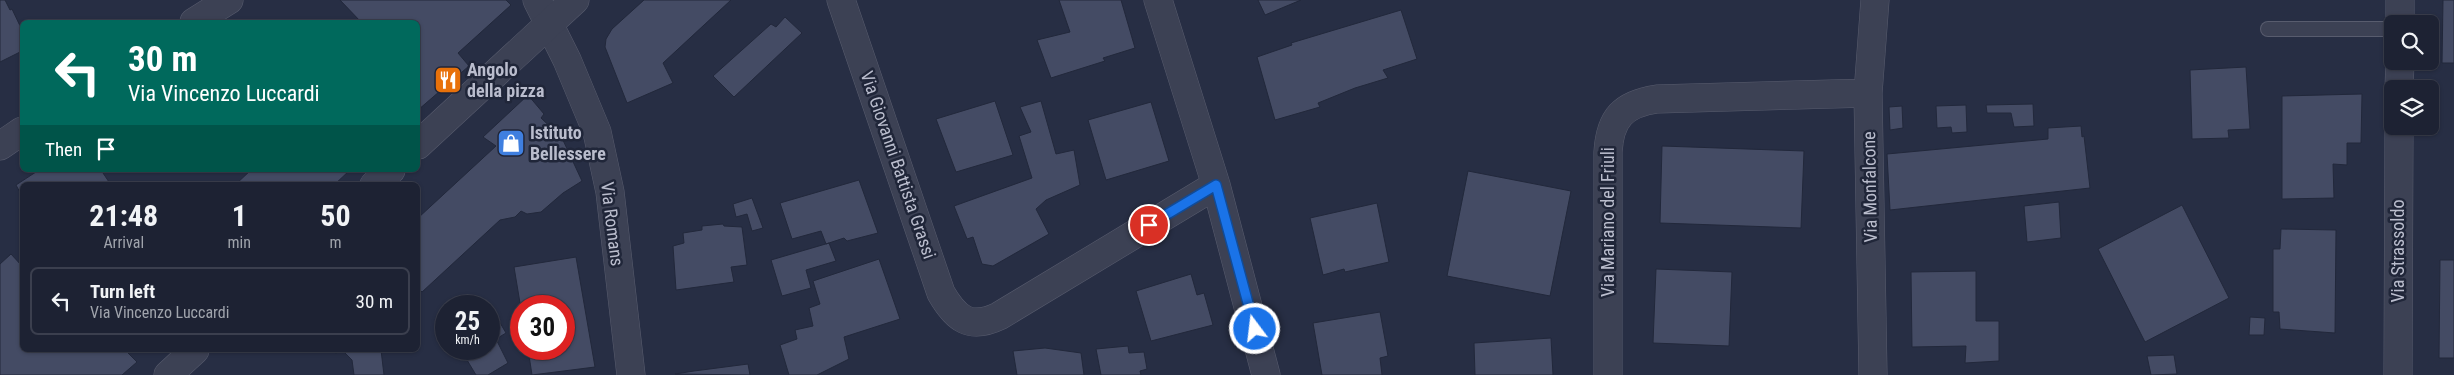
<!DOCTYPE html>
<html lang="en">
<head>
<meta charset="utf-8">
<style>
	body { margin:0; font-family:"Roboto Condensed",sans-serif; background:#252a3b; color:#f1f3f6; height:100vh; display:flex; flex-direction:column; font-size:19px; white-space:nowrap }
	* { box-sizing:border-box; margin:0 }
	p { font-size:16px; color:#a0a4ac }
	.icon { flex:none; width:28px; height:28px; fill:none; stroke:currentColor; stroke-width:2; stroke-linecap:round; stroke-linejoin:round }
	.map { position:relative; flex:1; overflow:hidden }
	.panel { position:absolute; left:20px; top:182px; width:400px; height:170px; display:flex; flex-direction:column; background:#1d2233; border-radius:8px; box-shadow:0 1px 4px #0004,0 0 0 1px #3b3f4e }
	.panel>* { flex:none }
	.top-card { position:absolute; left:20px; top:20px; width:400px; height:152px; border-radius:8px; box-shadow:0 1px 4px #0004,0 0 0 1px #3b3f4e; background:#00695c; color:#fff; overflow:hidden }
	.buttons { position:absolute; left:2384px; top:15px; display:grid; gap:10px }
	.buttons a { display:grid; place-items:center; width:55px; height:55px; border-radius:8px; background:#1d2233; box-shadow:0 1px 4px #0004,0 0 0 1px #3b3f4e; font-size:25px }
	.speed { position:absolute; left:435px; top:295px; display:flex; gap:10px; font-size:25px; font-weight:700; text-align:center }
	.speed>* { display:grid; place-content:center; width:65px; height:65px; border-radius:50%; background:#1d2233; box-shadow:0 1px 4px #0004,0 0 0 1px #3b3f4e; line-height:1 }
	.speed small { font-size:12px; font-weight:400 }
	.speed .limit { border:8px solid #d22; background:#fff; color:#111 }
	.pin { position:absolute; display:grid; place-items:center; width:42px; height:42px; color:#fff; margin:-21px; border:2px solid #fff; border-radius:50%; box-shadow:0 1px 5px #0007 }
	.me { position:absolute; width:55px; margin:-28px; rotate:345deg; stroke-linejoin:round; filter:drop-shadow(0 0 4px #0008) }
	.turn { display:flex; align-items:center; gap:18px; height:105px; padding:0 25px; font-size:22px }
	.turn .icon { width:65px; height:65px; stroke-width:2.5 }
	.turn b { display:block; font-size:35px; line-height:42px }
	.then { display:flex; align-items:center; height:48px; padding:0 25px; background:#0003; gap:10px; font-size:19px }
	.eta { display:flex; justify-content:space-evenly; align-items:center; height:85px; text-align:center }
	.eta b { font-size:30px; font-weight:700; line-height:35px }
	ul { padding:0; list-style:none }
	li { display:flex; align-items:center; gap:15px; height:68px; margin:0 10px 8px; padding:0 15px; border:2px solid #3b3f4e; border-radius:8px }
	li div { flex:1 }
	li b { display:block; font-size:19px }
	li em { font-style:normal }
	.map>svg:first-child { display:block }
</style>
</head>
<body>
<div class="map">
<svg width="2454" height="375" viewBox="0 0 2454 375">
	<rect width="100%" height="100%" fill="#272e44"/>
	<path fill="#444b64" stroke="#22283b" d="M0 0H5L10 10 12 9 22 30V51L0 62Z
		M340 0H506L511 5 458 53 469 66 418 110V22H361Z
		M644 0H731L663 63 673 83 627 103 605 47 606 39 612 29Z
		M1059 0H1121L1135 48 1103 58 1105 61 1051 78 1037 40 1070 32Z
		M1258 0H1301L1265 15Z
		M2443 0H2454V63H2442Z
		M1401 10 1417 59 1383 70 1388 78 1355 88 1318 103 1320 107 1275 120 1257 57 1292 45 1291 43Z
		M785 17 802 33 734 97 713 76 771 24 776 27Z
		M2246 67 2250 129 2228 130 2229 138 2192 139 2190 70Z
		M2362 94 2361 143H2347V165L2333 164 2334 198 2282 199V96Z
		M528 95 544 114 541 118 562 138 582 181 563 193 541 212 527 214 521 211 515 217 500 220 422 292 418 288V218L496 146 483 137Z
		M995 101 1013 155 956 172 936 119Z
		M1041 101 1056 154 1074 150 1080 185 1046 200 1036 209 1049 234 993 266 982 264 973 237 967 239 954 206 1032 178 1019 136 1031 132 1020 107Z
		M1151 102 1169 161 1106 180 1088 120Z
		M2033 104 2034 126 2014 127 2011 113H1987L1986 105Z
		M1966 105 1967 132 1952 133 1951 127 1937 128 1936 106Z
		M1902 106 1903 128 1890 130 1889 107Z
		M2081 126 2082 137 2084 136 2090 188 1890 210 1887 154 2048 139V128Z
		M1662 146 1804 151 1801 228 1660 223Z
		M39 170H101L111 185H22V196L16 185Z
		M251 170H350L334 185H235Z
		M1468 171 1571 191 1550 296 1447 276Z
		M859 180 878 233 847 241 844 238 826 244 821 231 792 239 780 203Z
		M752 198 763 228 752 231 747 214 736 217 733 204Z
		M2059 202 2061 238 2027 242 2024 206Z
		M1377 203 1389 262 1345 272 1344 269 1323 275 1310 218Z
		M2182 205 2229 298 2145 342 2098 249Z
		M723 224 724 226 742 227 747 265 731 267 734 282 676 290 673 246 684 243 683 233 702 230V226Z
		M2281 229 2336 230 2335 333 2280 329 2279 312H2273V249H2280Z
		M829 243 836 261 806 270 811 288 782 296 771 260Z
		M11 254 22 266V350H125L137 362 122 375H0V264Z
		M576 257 595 367 532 375 528 349H564V306H521V309L514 267Z
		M879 259 900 319 844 337 849 359 817 375H789L780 345 797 339 795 330 813 326 809 308 820 304 813 281Z
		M2440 260H2454V358H2439Z
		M1656 269 1732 272 1729 346 1653 343Z
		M1976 271V321H1999V361L1965 363 1966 346 1912 347 1911 272Z
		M1191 274 1197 295 1204 293 1213 325 1151 341 1136 291Z
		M492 309 506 333 496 339 508 363 488 375H476L464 355 457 359 450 349H489V311Z
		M1380 312 1388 356 1380 358 1382 375H1322L1313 323Z
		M2250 317 2265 318 2264 335H2249Z
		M1551 338 1553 375H1475L1474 343Z
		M1128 346 1129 353 1144 352 1147 369 1140 371 1141 375H1101L1096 349Z
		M1045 348 1081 353 1084 375H1017L1013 351Z
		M330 350H381L384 375H354L352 360 342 350 336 353Z
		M2174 355 2177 374 2151 375 2147 356Z
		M748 364 750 375 675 374 694 371Z"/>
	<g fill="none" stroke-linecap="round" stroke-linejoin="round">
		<g stroke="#585c6e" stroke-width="16">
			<path id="service" d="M2268 29H2392"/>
		</g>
		<g stroke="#585c6e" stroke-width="29">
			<path id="minor" d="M537 0 567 60 597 132 610 192 631 375
				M841 0 941 293C956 319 970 330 999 316L1216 185
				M1158 0 1216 185 1266 375
				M194 22 229 0
				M2400 24V0
				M2399 89 2400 61
				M0 146 22 131
				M1608 375V152C1610 118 1623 104 1657 99L1868 93
				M1873 375 1868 93 1875 0
				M2398 375 2399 126"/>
		</g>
		<g stroke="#585c6e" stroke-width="29">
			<path id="tertiary" d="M418 145 575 0
				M374 185 391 170
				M168 375 195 350"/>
		</g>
		<use href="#service" stroke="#3c4154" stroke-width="14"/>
		<use href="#minor" stroke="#3c4154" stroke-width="28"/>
		<use href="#tertiary" stroke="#3c4154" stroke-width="28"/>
	</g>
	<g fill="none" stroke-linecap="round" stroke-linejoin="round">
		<g stroke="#114b97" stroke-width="12">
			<path id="route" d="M1149 225 1216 185 1255 329"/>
		</g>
		<use href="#route" stroke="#1a73e8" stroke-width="9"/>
	</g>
	<defs>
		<g id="restaurant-square" transform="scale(1.4375)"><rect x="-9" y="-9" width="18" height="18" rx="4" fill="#e8710a" stroke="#202639"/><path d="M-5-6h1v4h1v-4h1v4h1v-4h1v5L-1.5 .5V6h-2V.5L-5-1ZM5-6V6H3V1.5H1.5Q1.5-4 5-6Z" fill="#fff"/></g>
		<g id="shop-square" transform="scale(1.4375)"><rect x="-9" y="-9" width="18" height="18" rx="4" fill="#3f7fe0" stroke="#202639"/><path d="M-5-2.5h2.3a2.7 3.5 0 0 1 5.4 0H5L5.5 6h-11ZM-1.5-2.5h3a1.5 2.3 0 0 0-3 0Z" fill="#fff"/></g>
	</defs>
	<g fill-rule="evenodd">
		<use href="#restaurant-square" x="448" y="80"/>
		<use href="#shop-square" x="511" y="143"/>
	</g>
	<g text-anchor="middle" stroke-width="5" stroke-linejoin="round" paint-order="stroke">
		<g font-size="18" font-weight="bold" fill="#babdcd" stroke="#202639" text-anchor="start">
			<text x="467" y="76">Angolo<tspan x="467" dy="21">della pizza</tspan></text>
			<text x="530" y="139">Istituto<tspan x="530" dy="21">Bellessere</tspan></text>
		</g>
		<g font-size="18" fill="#babdcd" stroke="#202639">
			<text transform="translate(898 165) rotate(71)" y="6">Via Giovanni Battista Grassi</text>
			<text transform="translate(1870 187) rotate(-91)" y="6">Via Monfalcone</text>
			<text transform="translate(1608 222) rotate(-90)" y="6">Via Mariano del Friuli</text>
			<text transform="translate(612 224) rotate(83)" y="6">Via Romans</text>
			<text transform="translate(2398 251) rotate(-90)" y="6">Via Strassoldo</text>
		</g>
	</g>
</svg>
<div class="buttons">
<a><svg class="icon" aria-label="search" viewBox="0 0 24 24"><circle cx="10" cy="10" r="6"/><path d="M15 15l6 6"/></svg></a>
<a><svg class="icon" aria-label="layers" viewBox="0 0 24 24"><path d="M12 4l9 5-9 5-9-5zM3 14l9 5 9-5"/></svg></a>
</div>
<div class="speed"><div>25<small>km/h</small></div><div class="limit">30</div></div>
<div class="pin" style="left:1149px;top:225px;background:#d93025"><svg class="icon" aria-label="arrive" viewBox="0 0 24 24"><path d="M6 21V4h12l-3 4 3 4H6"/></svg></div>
<svg class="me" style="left:1255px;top:329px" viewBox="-20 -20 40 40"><circle r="17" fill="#1a73e8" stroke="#fff" stroke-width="3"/><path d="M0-11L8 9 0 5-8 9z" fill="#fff"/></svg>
<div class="top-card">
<div class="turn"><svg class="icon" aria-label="left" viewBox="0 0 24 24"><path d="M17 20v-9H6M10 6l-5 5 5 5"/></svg><div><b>30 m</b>Via Vincenzo Luccardi</div></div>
<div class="then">Then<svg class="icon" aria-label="arrive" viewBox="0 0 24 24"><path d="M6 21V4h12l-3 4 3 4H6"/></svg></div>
</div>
<section class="panel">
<div class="eta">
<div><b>21:48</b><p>Arrival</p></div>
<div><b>1</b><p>min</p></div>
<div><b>50</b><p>m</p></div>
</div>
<ul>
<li><svg class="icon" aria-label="left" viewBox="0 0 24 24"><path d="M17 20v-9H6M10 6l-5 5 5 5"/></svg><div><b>Turn left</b><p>Via Vincenzo Luccardi</p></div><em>30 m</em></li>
</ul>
</section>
</div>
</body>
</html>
